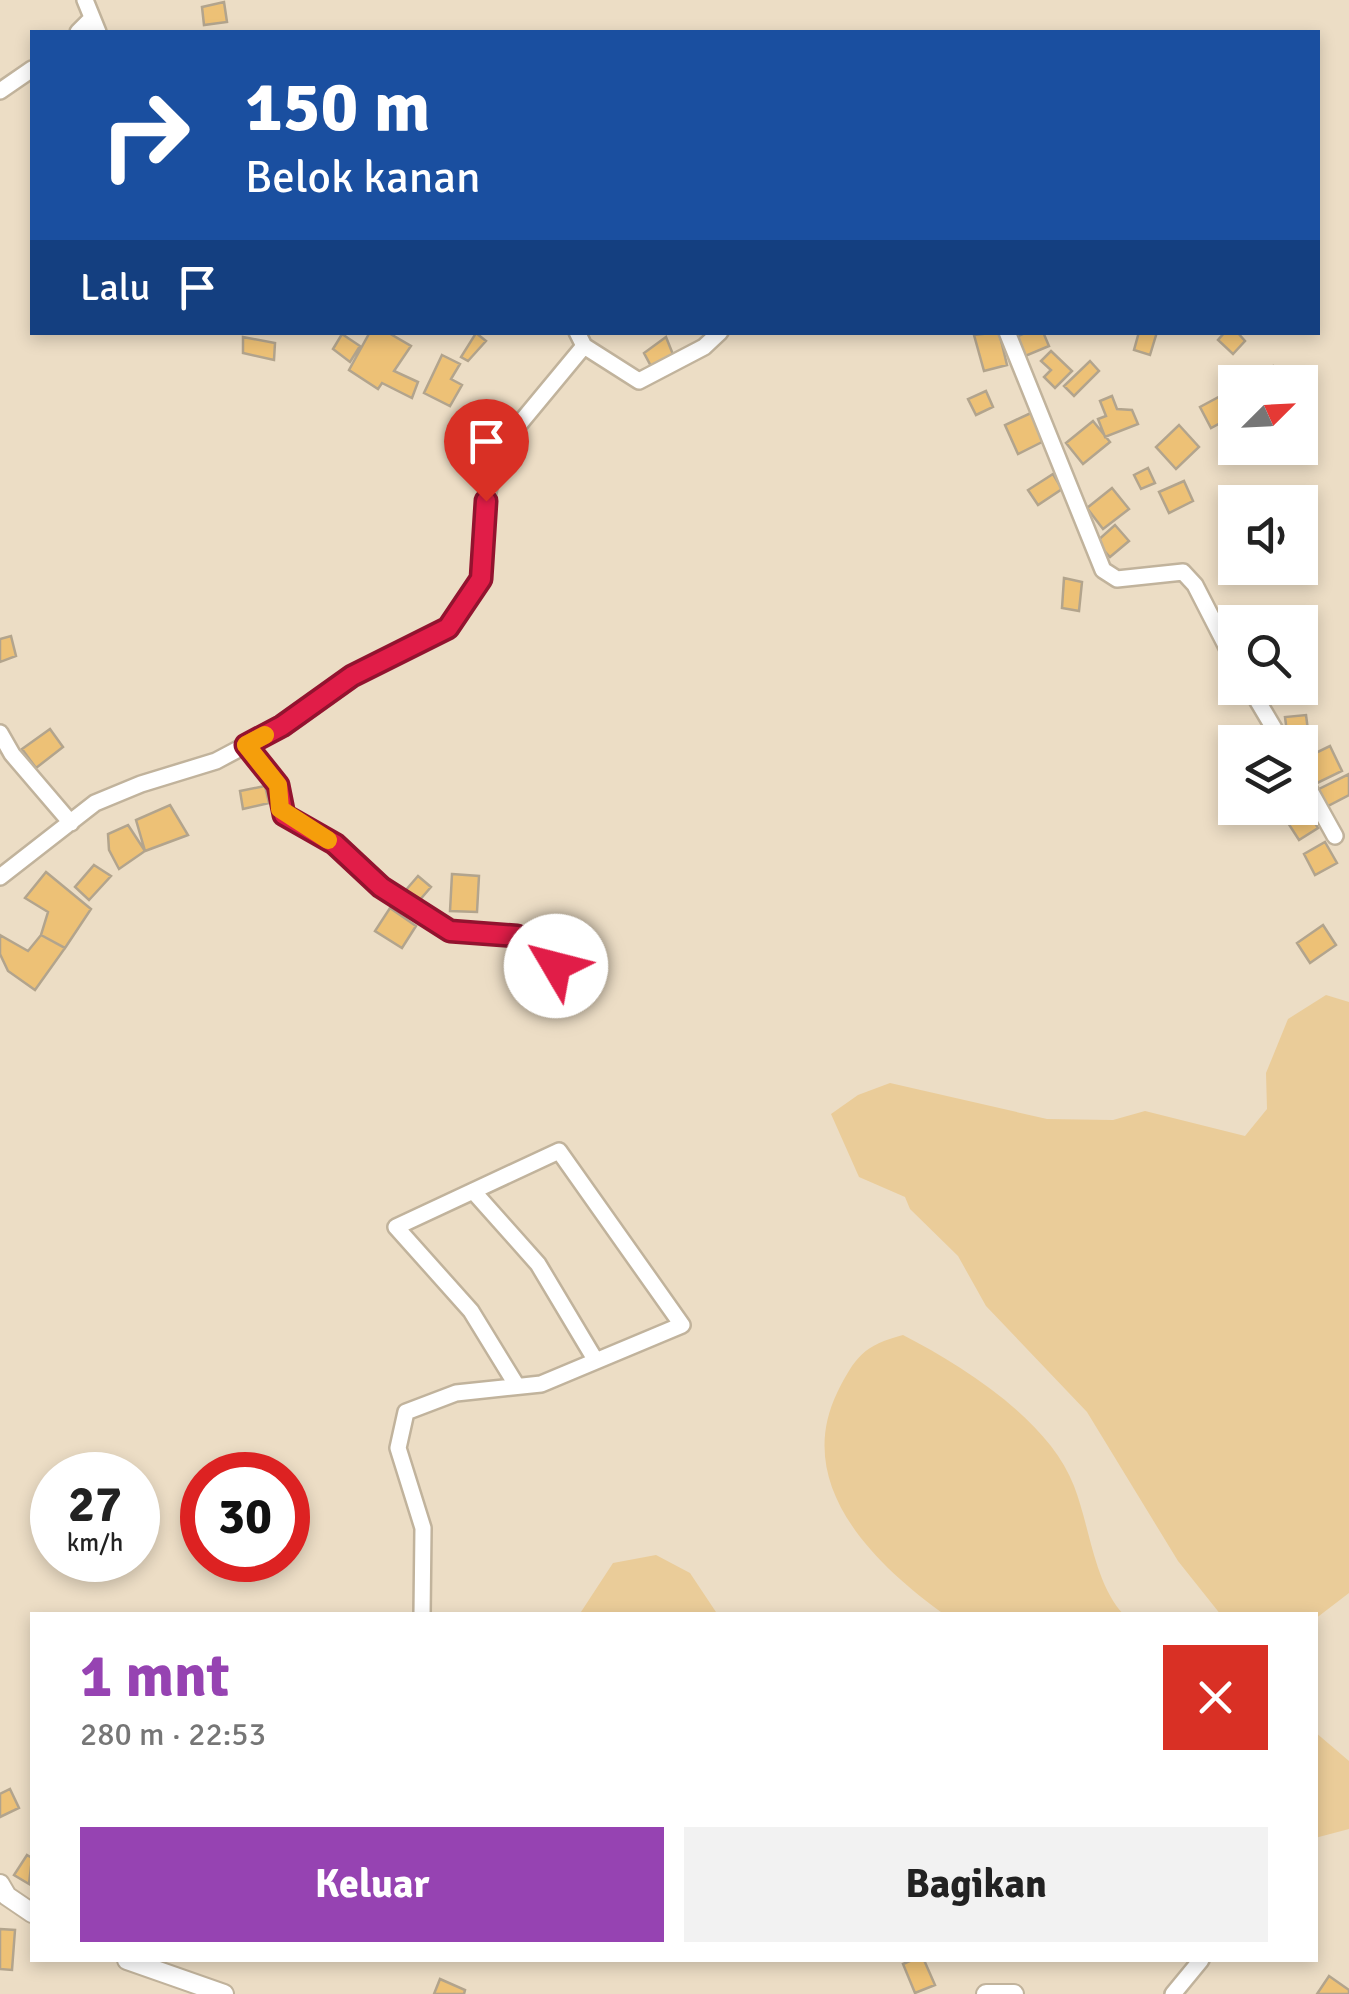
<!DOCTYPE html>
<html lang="id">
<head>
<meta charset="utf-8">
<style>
	body { margin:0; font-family:Signika,sans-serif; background:#f2f2f2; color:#222; height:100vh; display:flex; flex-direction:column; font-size:38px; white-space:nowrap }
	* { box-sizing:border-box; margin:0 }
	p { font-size:32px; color:#767676 }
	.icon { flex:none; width:55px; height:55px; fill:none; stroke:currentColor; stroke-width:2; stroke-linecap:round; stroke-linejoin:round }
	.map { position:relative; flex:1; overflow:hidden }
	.panel { position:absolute; left:30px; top:1612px; width:1288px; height:350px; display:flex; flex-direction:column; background:#fff; border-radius:0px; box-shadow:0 5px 15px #0003 }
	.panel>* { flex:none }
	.guide { position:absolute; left:30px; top:30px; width:1290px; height:305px; border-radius:0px; box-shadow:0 5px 15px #0003; background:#1a4fa0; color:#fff; overflow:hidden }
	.needle { width:65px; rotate:66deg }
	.controls { position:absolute; left:1218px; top:365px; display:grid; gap:20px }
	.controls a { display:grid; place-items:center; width:100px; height:100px; border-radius:0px; background:#fff; box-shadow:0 5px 15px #0003; font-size:50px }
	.speed { position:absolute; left:30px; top:1452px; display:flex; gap:20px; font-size:50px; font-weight:700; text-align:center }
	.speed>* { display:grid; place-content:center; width:130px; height:130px; border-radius:50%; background:#fff; box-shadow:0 5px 15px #0003; line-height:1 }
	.speed small { font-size:25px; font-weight:400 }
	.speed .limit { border:15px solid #d22; background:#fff; color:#111 }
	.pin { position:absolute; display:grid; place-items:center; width:85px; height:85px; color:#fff; margin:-102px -42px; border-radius:50% 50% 50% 0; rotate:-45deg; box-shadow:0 0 10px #0007 }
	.pin .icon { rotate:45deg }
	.me { position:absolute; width:110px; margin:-55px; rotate:307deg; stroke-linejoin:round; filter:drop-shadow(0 0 8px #0008) }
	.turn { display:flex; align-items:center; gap:35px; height:210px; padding:0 50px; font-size:45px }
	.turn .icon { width:130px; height:130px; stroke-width:2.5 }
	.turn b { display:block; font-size:70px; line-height:85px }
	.then { display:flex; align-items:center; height:95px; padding:0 50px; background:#0003; gap:20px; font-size:38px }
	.round { display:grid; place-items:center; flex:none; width:105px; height:105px; border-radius:0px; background:#f2f2f2 }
	.overview { display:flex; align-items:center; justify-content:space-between; height:170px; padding:0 50px }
	h1 { font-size:60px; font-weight:700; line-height:75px; color:#9643b2 }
	.action { display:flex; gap:20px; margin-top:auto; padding:20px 50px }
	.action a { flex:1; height:115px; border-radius:0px; background:#9643b2; color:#fff; font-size:40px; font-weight:700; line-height:115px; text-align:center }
	.action a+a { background:#f2f2f2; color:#222 }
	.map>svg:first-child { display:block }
</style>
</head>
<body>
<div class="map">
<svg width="1349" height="1994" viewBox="0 0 1349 1994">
	<rect width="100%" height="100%" fill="#ecddc5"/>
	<path fill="#eacc99" d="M1326 995 1349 1002V1593L1315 1619V1615H1221L1178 1561 1087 1412 986 1306 958 1256 910 1209 905 1197 859 1177 831 1114 858 1095 890 1083 1047 1119 1113 1120 1145 1111 1245 1136 1267 1109 1266 1073 1288 1019Z
		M903 1335C963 1366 1049 1420 1074 1486 1090 1527 1094 1583 1124 1615H945C874 1564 793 1485 837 1393 855 1357 864 1345 903 1335Z
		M656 1555 690 1573 718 1615H579L613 1563Z
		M1315 1732 1349 1761V1829L1315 1838Z"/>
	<path fill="#edc176" stroke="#b2a48d" stroke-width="2.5" d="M224 2 227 22 204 25 202 7Z
		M370 332H387L411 346 394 371 418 382 412 398 382 383 378 389 349 370Z
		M999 332 1007 365 984 371 974 335Z
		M1027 332H1043L1049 346 1023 357 1014 338Z
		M1139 332H1157L1150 355 1134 350Z
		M1225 332H1237L1245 341 1233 354 1218 340Z
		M476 333 486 341 468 361 461 357Z
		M342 334 360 346 350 362 333 349Z
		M243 337 275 343 274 360 243 353Z
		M666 337 674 357 652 368 644 353Z
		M1051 351 1072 371 1055 388 1044 377 1051 370 1041 361Z
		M442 355 460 364 451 379 462 385 450 406 424 393Z
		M1090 361 1099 371 1074 396 1064 386Z
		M1273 366 1281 382H1261L1257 373Z
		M986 391 993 407 976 415 968 399Z
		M1230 391 1235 415 1211 428 1200 407Z
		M1112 396 1117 409 1132 410 1138 424 1105 437 1098 419 1106 416 1100 401Z
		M1031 413 1044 441 1018 454 1005 425Z
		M1093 421 1110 442 1083 464 1066 443Z
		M1179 425 1199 447 1176 469 1156 447Z
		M1148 468 1155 483 1141 489 1134 475Z
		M1053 474 1062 489 1038 505 1028 490Z
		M1184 481 1193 501 1169 513 1159 492Z
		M1112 488 1129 509 1103 529 1087 508Z
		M1115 525 1129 541 1110 557 1096 542Z
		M1064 578 1082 582 1079 611 1062 608Z
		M11 636 16 656 0 662V639Z
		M1306 715 1309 738 1288 740 1285 717Z
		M50 729 63 747 36 768 22 749Z
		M1330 746 1342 771 1313 785 1301 760Z
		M1349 774V795L1326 807 1317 790Z
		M265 786 269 803 243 809 240 791Z
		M1300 799 1318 828 1299 840 1279 809 1300 808Z
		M170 805 188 835 145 851 136 820Z
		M128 825 145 851 119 869 109 850 108 834Z
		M1325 842 1337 863 1315 875 1304 854Z
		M94 865 111 876 89 900 75 887Z
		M46 872 91 909 65 948 41 935 48 912 25 898Z
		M452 874 479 876 477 912 450 911Z
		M418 876 431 887 418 902 405 891Z
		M390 908 416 926 402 948 375 931Z
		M1323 925 1336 945 1310 963 1297 943Z
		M0 935 28 951 41 935 65 948 35 990 8 971 0 954Z
		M10 1789 19 1808 0 1817V1794Z
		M27 1855 32 1858 29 1884 14 1875Z
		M0 1929 15 1930 12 1970 0 1969Z
		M912 1960H924L935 1985 915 1993 903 1964Z
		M1329 1976 1349 1990V1994H1317Z
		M440 1979 465 1990 464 1994H434Z"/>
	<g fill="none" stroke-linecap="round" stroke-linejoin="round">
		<g stroke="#c1b39c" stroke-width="20">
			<path id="minor" d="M85 0 98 32
				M78 32 92 18
				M0 91 32 69
				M577 332 584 346 639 381 704 347 720 332
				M1007 332 1103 570 1117 579 1183 572 1195 585 1235 663
				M1250 688 1282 742
				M0 733 12 754 71 823
				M246 745 278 785 285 815 335 844 381 887 427 918 450 931 517 935 567 976
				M1300 773 1335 836
				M0 877 95 803 141 784 216 761 282 726 352 675 447 628 481 579 486 501 497 451 584 346
				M473 1191 538 1264 596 1361
				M422 1615 423 1528 398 1448 406 1412 456 1393 541 1384 682 1325 559 1151 396 1227 471 1311 517 1386
				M1173 1994 1201 1960"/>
		</g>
		<g stroke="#c1b39c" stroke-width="22">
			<path id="tertiary" d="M0 1884 7 1896 32 1913
				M127 1960 224 1994
				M986 1994H1014"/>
		</g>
		<use href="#minor" stroke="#fff" stroke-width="15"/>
		<use href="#tertiary" stroke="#fff" stroke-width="18"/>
	</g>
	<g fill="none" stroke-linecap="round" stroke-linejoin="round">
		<g stroke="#92132f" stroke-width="25">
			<path id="route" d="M486 501 481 579 448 628 352 676 282 726 246 745 278 785 284 815 335 844 381 887 450 931 517 936 556 966"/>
		</g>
		<use href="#route" stroke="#e11d48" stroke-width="18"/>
		<path stroke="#f59e0b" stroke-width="18" d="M265 735 246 745 278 785 280 809 328 840"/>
	</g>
</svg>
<div class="controls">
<a><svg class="needle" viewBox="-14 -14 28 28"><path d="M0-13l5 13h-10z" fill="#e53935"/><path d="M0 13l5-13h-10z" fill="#767676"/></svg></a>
<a><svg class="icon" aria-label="sound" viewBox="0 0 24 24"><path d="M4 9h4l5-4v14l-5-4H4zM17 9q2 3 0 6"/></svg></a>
<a><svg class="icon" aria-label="search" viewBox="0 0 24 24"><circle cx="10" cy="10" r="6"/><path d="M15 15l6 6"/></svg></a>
<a><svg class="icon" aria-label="layers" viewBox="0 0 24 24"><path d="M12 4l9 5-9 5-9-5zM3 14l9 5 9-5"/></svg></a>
</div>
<div class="speed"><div>27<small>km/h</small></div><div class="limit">30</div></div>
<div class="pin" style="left:486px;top:501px;background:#d93025"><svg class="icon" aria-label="arrive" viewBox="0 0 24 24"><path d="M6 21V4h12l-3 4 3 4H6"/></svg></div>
<svg class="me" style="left:556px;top:966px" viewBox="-20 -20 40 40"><circle r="19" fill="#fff"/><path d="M0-13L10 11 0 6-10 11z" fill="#e11d48"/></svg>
<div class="guide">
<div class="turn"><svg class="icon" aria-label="right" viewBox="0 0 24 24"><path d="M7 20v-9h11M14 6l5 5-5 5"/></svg><div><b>150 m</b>Belok kanan</div></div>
<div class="then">Lalu<svg class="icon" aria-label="arrive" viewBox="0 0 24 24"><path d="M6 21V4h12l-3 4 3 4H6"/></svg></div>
</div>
<section class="panel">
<div class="overview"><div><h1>1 mnt</h1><p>280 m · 22:53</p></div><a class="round" style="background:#d93025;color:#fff"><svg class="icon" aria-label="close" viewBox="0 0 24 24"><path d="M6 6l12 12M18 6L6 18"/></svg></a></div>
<div class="action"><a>Keluar</a><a>Bagikan</a></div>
</section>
</div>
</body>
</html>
